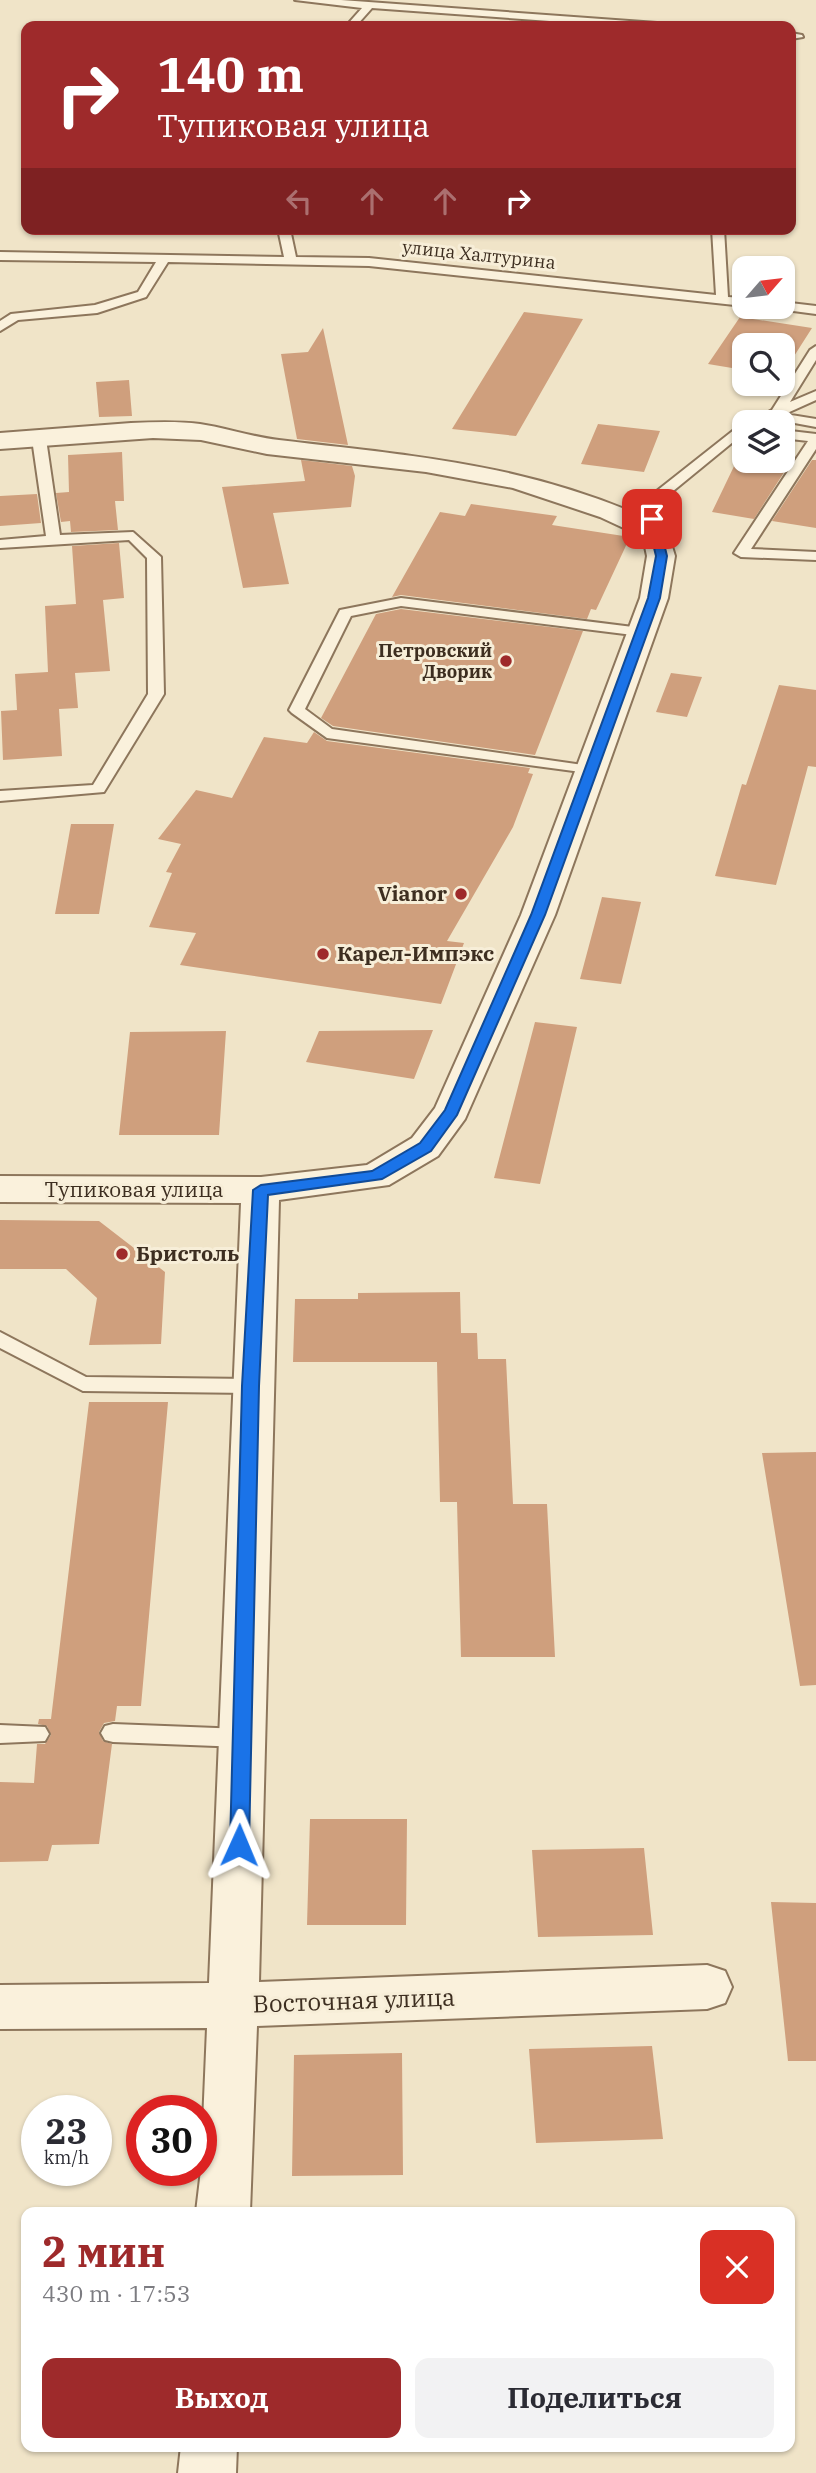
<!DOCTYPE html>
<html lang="ru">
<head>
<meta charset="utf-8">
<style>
	body { margin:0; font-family:"IBM Plex Serif",serif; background:#f2f2f3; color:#2b2b33; height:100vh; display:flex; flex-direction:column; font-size:26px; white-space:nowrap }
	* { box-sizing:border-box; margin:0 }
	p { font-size:23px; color:#7c7c81 }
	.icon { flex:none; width:38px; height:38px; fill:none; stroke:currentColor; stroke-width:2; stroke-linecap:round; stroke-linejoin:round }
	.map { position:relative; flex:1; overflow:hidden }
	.drawer { position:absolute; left:21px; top:2207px; width:774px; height:245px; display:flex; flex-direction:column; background:#fff; border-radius:14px; box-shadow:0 2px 5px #0004 }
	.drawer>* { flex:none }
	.top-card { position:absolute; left:21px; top:21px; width:775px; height:214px; border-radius:14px; box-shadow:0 2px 5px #0004; background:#9e2a2b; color:#fff; overflow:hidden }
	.needle { width:46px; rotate:62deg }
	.tools { position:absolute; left:732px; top:256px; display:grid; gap:14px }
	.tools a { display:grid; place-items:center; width:63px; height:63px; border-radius:14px; background:#fff; box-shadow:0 2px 5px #0004; font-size:35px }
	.speed { position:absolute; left:21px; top:2095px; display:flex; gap:14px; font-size:35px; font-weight:700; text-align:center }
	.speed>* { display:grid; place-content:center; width:91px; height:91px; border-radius:50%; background:#fff; box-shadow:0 2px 5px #0004; line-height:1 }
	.speed small { font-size:18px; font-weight:400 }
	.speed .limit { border:10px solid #d22; background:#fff; color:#111 }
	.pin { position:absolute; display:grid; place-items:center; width:60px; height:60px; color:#fff; margin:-30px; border-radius:14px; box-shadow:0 4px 10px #0006 }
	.me { position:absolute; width:77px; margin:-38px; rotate:1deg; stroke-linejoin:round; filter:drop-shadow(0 0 5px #0008) }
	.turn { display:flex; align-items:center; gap:24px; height:147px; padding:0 21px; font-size:32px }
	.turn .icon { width:91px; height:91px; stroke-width:2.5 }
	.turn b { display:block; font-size:49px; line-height:60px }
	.lanes { display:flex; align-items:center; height:66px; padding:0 21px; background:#0003; justify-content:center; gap:35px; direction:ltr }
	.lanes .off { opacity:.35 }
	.round { display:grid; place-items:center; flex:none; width:74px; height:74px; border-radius:14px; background:#f2f2f3 }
	.head { display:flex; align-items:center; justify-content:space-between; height:119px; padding:0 21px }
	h1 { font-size:42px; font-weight:700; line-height:52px; color:#9e2a2b }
	.action { display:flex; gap:14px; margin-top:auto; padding:14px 21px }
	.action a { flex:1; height:80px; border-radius:14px; background:#9e2a2b; color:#fff; font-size:28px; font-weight:700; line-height:80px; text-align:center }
	.action a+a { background:#f2f2f3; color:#2b2b33 }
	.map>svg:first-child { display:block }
</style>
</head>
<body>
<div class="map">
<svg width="816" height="2473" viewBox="0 0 816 2473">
	<rect width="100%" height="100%" fill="#f0e4c8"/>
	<path fill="#cf9f7d" d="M524 312 583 319 516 436 452 429Z
		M740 317 812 328 782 375V345H744V370L708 364Z
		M323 328 348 445 297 439 281 354 308 352Z
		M129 380 132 416 99 417 96 382Z
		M598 424 660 431 644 472 581 464Z
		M122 452 124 501H115L118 530 71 532 70 521 61 522 56 493 69 492 68 455Z
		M301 460 352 466 355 476 351 507 273 513 289 584 243 588 222 487 305 481Z
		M737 460H792L754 519 712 512Z
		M812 460H816V528L772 521Z
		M37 494 41 523 0 526V496Z
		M471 504 557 516 552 525 630 537 596 610 591 609 587 619 401 595 392 597 440 512 465 516Z
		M119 543 124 598 103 600 110 671 75 673 78 708 59 709 62 756 3 760 1 711 17 710 15 674 48 672 45 606 76 604 72 546Z
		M401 609 583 631 535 755 333 726 321 718 376 614Z
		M671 673 702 677 687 717 656 712Z
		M779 685 816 690V767L808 766 776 885 715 876 742 784 746 785Z
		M314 732 327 741 530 768 528 773 533 774 513 827 447 941 464 943 441 1004 180 965 196 933 149 927 172 873 166 872 181 844 158 839 196 790 232 798 264 737 307 743Z
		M71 824H114L99 914H55Z
		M602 897 641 902 621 984 580 979Z
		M535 1022 577 1027 540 1184 494 1178Z
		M433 1030 414 1079 306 1062 319 1031Z
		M226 1031 219 1135H119L130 1032Z
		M0 1220 99 1221 165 1272 161 1344 89 1345 97 1298 66 1269H0Z
		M460 1292 461 1333H477L478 1359H506L513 1504H547L555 1657H461L457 1502H440L437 1362H293L295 1299H358V1293Z
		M89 1402H168L141 1706H117L115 1721 104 1723 99 1732 103 1741 112 1744 99 1844 52 1845 48 1861 0 1862V1782L34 1783 37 1744H45L51 1735 47 1726 38 1724 39 1719H51Z
		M816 1452V1685L800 1686 762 1453Z
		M310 1819H407L406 1925H307Z
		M644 1848 653 1935 538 1937 532 1850Z
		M771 1902 816 1903V2061H788Z
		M652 2046 663 2139 536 2143 529 2049Z
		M402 2053 403 2175 292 2176 294 2055Z"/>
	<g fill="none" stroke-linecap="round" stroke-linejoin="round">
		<g stroke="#8d765c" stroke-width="4">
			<path id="lane" d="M295 0H341L657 23 662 26H619L372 8 356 26H346L362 8Z
				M791 33 802 35 803 37 791 39Z
				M278 229H290L296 257 369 258 716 295 712 229H724L728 297 744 298V306L369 266 168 262 146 297 97 313 18 320 0 331V321L11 314 95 305 138 292 156 262 0 260V252L284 257Z
				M782 302 816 306V314L778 309 776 306H782Z
				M816 346V360L790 402 816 391V400L785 414 816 419V427L773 419 751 422 772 410 810 350Z
				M744 422V433L656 505 663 533 651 536 642 504 644 501Z
				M782 430 816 434V449L751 549 816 552V560L741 557 734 553 808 441 782 438Z
				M39 435 46 439 60 535 133 532 161 557 164 694 104 792 0 801V791L93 785 148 694 147 558 129 540 0 548V540L46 536 32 439Z
				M401 598 641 628 648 632 641 636 401 606 351 616 305 709 332 729 590 766 596 768V774L327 738 292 713 289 710 340 610Z
				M0 1332 86 1377 251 1379 258 1381 261 1386 258 1391 251 1393 83 1391 0 1348Z
				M113 1724 242 1729 250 1731 254 1738 250 1745 242 1747 113 1742 105 1740 101 1733 105 1726Z
				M0 1725 45 1727 49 1734 45 1741 0 1743Z"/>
		</g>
		<g stroke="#8d765c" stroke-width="4">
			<path id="street" d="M131 423C154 422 178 421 200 424 227 428 252 437 279 440 422 457 532 464 666 527L675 556 668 598 555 915 465 1119 438 1156 389 1185 279 1200 259 1982 707 1965 725 1971 732 1987 725 2003 707 2009 257 2026 250 2212H196L201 2170 207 2028 0 2029V1985L209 1983 241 1203 0 1202V1176L261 1177 367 1165 412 1138 435 1108 521 915 640 598 647 556 643 537 600 517 513 488 426 472 267 454 201 440 153 438 0 449V433Z
				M181 2446H237L236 2473H178Z"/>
		</g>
		<use href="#lane" fill="#faf1dc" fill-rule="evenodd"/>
		<use href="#street" fill="#faf1dc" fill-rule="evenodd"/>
	</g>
	<path fill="#1a73e8" stroke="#114b97" stroke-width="2" d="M652 515 658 519 667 556 660 598 545 915 457 1115 431 1151 382 1179 268 1195 259 1386 249 1845 246 1851H232L230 1845 242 1386 253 1190 261 1185 372 1171 420 1143 445 1110 531 915 648 598 656 556 647 519Z"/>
	<g fill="#9e2a2b" stroke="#f7eed8" stroke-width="2.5">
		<circle cx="506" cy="661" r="7"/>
		<circle cx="461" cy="894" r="7"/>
		<circle cx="323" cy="954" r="7"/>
		<circle cx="122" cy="1254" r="7"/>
	</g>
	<g text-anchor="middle" stroke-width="6" stroke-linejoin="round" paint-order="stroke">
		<g font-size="18" fill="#3d2e20" stroke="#f7eed8">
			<text transform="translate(479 255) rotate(6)" y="6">улица Халтурина</text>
		</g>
		<g font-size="18" font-weight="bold" fill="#3d2e20" stroke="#f7eed8" text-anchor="end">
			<text x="492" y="657">Петровский<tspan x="492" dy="21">Дворик</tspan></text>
		</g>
		<g font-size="21" font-weight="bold" fill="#3d2e20" stroke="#f7eed8" text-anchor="start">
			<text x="447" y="901" text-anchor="end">Vianor</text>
			<text x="337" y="961">Карел-Импэкс</text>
			<text x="136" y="1261">Бристоль</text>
		</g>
		<g font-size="21" fill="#3d2e20" stroke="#f7eed8">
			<text x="134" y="1197">Тупиковая улица</text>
		</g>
		<g font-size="24" fill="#3d2e20" stroke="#f7eed8">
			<text transform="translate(354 2001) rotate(-2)" y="8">Восточная улица</text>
		</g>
	</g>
</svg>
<div class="tools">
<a><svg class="needle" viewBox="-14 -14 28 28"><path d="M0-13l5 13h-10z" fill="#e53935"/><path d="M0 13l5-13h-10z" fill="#7c7c81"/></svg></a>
<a><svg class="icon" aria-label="search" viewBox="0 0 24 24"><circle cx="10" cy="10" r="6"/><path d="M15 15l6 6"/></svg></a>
<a><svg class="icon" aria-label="layers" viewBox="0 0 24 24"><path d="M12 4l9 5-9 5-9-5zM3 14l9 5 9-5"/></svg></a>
</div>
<div class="speed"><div>23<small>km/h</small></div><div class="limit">30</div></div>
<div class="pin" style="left:652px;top:519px;background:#d93025"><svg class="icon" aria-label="arrive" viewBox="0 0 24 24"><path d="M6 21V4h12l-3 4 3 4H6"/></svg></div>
<svg class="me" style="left:239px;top:1845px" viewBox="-20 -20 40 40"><path d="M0-17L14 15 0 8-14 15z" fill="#1a73e8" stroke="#fff" stroke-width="4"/></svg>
<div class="top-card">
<div class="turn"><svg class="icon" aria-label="right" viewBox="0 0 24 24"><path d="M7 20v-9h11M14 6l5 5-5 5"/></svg><div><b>140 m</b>Тупиковая улица</div></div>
<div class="lanes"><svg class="icon off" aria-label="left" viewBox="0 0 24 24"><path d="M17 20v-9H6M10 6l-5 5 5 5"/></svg><svg class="icon off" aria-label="ahead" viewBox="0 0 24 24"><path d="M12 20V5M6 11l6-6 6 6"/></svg><svg class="icon off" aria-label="ahead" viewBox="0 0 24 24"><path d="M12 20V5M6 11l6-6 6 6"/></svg><svg class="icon" aria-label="right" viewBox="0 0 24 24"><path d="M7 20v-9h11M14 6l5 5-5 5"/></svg></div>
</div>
<section class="drawer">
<div class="head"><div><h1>2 мин</h1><p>430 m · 17:53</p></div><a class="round" style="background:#d93025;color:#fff"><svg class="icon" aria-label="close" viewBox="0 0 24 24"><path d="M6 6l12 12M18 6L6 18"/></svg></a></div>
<div class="action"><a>Выход</a><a>Поделиться</a></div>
</section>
</div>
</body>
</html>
